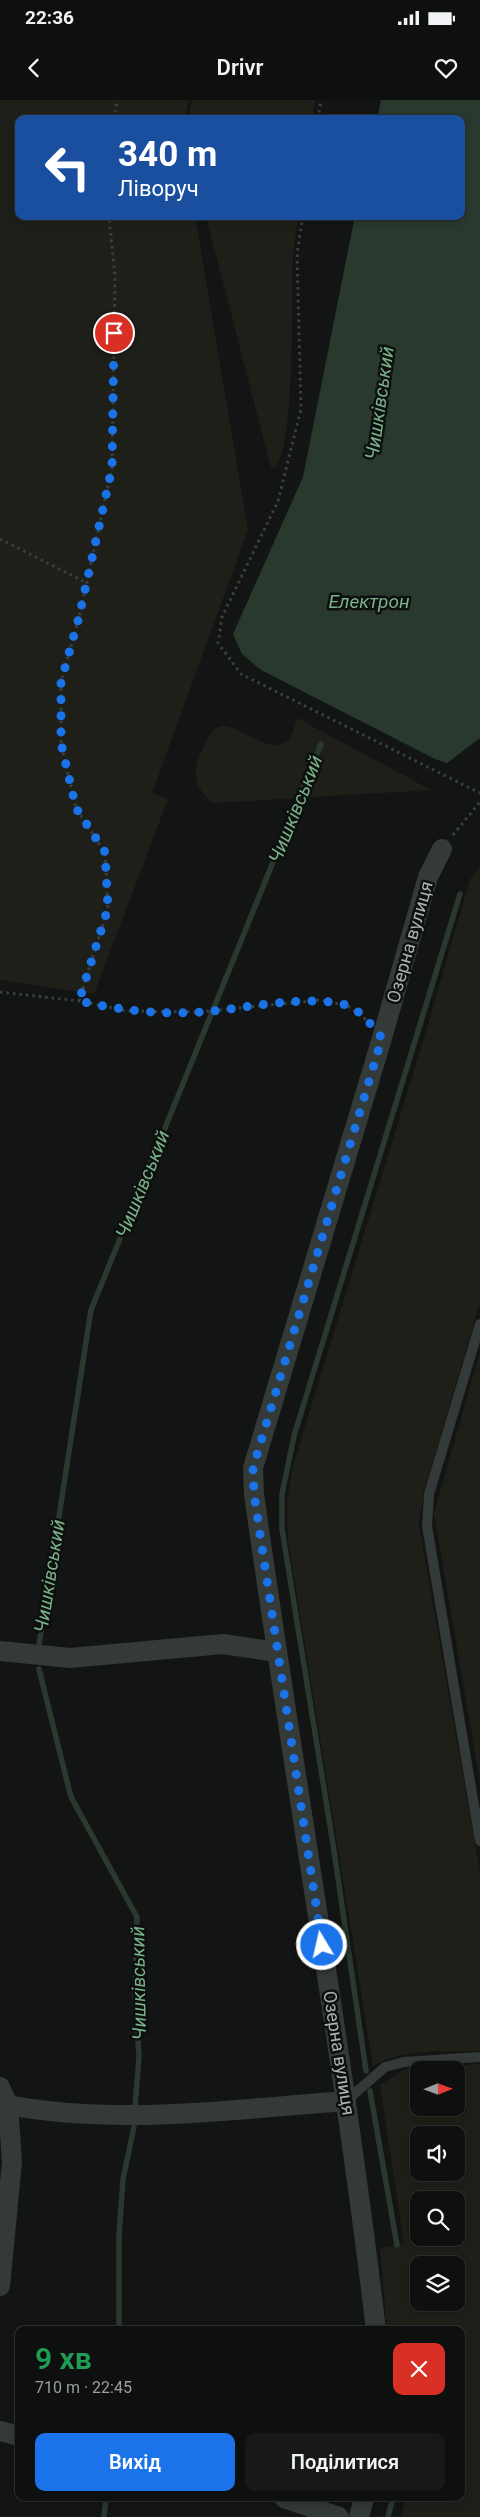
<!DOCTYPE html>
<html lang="uk">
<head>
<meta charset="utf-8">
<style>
	body { margin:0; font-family:Roboto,sans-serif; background:#171918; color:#f1f3f6; height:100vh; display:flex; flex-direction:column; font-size:19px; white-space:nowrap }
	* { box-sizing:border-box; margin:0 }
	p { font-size:16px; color:#9b9d9e }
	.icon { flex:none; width:28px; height:28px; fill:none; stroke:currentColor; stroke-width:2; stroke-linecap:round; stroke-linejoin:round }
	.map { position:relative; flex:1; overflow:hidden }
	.side { position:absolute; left:15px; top:2226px; width:450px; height:175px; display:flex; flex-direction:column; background:#0e100f; border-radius:10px; box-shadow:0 2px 8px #0003,0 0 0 1px #2e302f }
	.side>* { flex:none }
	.hud { position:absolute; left:15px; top:15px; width:450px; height:105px; border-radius:10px; box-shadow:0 2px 8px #0003,0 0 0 1px #2e302f; background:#1a4fa0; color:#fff; overflow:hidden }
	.needle { width:32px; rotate:89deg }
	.tools { position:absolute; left:410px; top:1961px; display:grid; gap:10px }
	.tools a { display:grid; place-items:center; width:55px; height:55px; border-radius:10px; background:#0e100f; box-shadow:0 2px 8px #0003,0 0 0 1px #2e302f; font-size:25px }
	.pin { position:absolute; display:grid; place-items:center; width:42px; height:42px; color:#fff; margin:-21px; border:2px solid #fff; border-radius:50%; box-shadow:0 1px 5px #0007 }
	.me { position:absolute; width:55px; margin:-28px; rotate:351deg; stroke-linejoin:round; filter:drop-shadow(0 0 4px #0008) }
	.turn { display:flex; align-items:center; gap:18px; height:105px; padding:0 20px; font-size:22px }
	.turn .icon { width:65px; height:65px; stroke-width:2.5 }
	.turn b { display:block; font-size:35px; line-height:42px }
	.round { display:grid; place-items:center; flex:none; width:52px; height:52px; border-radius:10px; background:#171918 }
	.headline { display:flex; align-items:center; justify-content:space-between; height:85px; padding:0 20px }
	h1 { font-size:30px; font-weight:600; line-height:38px; color:#1e9e55 }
	.button { display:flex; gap:10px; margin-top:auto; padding:10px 20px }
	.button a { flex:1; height:58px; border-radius:10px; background:#1a73e8; color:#fff; font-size:20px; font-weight:600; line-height:58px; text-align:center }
	.button a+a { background:#171918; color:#f1f3f6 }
	.status { display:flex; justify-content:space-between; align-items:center; height:35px; padding:0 25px; background:#0e100f; direction:ltr }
	.status svg { height:14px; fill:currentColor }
	header { display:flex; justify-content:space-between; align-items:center; height:65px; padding:0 20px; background:#0e100f; font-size:22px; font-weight:600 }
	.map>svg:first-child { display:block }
</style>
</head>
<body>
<div class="status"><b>22:36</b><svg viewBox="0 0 49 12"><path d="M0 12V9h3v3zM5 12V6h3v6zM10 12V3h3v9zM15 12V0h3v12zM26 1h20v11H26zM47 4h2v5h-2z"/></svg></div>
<header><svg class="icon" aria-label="back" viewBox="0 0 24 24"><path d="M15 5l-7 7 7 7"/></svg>Drivr<svg class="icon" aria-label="heart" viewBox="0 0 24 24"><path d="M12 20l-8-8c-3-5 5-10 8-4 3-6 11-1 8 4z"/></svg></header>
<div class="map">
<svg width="480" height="2417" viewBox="0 0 480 2417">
	<rect width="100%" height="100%" fill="#131514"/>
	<path fill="#1f1f19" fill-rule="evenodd" d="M0 0H189L184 19H19V116H195L248 430 152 693 168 699 94 894 0 880Z
		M192 0H315L312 19H188Z
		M206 116H299C297 129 294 142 293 154 291 194 296 345 275 368L271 367 268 357Z
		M297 618 431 690 213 703C189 683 193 667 206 642 210 635 212 628 221 626 237 622 276 662 291 636 294 631 295 623 297 618Z
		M480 768V1203L423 1394 419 1425 480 1772V1951C443 1953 405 1947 373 1966L288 1440 287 1402 293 1366 428 925 470 779Z
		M480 1252V1683L434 1413Z
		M480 1964V2417H401L406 2398H461V2230H387L380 2148 404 2144 380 1985 405 1969ZM419 1970H456V2008H419ZM419 2035H456V2072H419ZM419 2100H456V2138H419ZM419 2165H456V2202H419Z"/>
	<path fill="#29392d" d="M381 0H480V638L447 663 435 659 261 570 242 554 233 534 303 377 355 116H461V19H377Z"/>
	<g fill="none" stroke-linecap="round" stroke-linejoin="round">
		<path stroke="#29392d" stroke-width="5.5" d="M39 1545 91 1210 321 644
			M39 1569 71 1697 137 1817 135 1897 139 1956 135 2008
			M366 1971 333 1744 282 1429V1394L294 1336 460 794
			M370 1991 397 2145
			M407 2229V2230
			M119 2230V2137L123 2079 134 2027
			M104 2417 106 2398
			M388 2417 393 2398"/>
		<path stroke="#3a413d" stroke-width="3" stroke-dasharray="2.5 4" stroke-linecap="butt" d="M114 19 117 0
			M318 19 321 0
			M303 116 297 153 301 309 278 401 222 517 218 543 241 574 480 693
			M0 439 87 483
			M453 735 480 702
			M0 892 79 901 127 911 199 912 320 900 348 906 369 922
			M79 901 108 808 105 753 76 708 61 643V582L79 517 112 368 115 176 109 116"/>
		<path stroke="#343a37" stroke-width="10" d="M480 1224 429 1394 427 1426 480 1741
			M346 2001 385 1967 404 1962 480 1957"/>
		<path stroke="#343a37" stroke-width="20" d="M0 1551 70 1558 223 1544 276 1552
			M0 1987 8 2005 12 2062 0 2186
			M8 2005C120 2026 235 2009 346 2001
			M376 2230C343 1950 293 1673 254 1394L253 1368 382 938 428 777 442 749
			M0 2331 19 2336
			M284 2398 339 2417
			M359 2417 364 2398"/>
	</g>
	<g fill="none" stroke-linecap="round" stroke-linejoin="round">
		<path stroke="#1a73e8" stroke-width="9" stroke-dasharray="0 16.2" d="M114 233 112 368 79 517 61 582V643L76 708 105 752 108 808 79 901C120 910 160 915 201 912 244 909 305 894 346 905 361 910 372 926 382 938L253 1368 254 1394 322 1845"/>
	</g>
	<g text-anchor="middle" stroke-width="5" stroke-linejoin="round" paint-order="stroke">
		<g font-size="18" fill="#a4b5ad" stroke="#0e0f0f">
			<text transform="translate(410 842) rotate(-74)" y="6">Озерна вулиця</text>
			<text transform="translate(339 1953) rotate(81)" y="6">Озерна вулиця</text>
		</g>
		<g font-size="19" font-style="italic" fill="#79b289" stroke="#0e0f0f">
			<text transform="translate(379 303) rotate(-82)" y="7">Чишківський</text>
			<text x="369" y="508">Електрон</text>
			<text transform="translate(295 709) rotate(-68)" y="7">Чишківський</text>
			<text transform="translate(142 1084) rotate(-68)" y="7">Чишківський</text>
			<text transform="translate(49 1476) rotate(-81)" y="7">Чишківський</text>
			<text transform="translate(138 1883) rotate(-91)" y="7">Чишківський</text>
		</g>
	</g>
</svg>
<div class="tools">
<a><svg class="needle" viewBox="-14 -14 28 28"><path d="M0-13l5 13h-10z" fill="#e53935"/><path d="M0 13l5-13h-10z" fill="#9b9d9e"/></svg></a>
<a><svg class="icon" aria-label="sound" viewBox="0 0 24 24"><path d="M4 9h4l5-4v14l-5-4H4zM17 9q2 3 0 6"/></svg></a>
<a><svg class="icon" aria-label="search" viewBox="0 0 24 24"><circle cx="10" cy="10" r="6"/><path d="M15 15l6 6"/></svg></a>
<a><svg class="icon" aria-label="layers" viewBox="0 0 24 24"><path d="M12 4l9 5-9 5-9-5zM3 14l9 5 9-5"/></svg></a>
</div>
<div class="pin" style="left:114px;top:233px;background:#d93025"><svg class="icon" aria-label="arrive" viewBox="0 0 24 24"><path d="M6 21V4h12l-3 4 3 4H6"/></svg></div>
<svg class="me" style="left:322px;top:1845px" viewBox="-20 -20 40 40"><circle r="17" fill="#1a73e8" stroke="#fff" stroke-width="3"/><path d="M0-11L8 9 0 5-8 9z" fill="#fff"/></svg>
<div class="hud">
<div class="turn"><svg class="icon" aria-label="left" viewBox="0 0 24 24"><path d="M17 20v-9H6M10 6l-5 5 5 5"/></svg><div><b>340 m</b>Ліворуч</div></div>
</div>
<section class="side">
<div class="headline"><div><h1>9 хв</h1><p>710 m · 22:45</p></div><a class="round" style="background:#d93025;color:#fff"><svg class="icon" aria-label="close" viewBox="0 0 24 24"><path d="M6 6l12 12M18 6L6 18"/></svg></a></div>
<div class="button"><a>Вихід</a><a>Поділитися</a></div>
</section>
</div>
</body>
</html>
